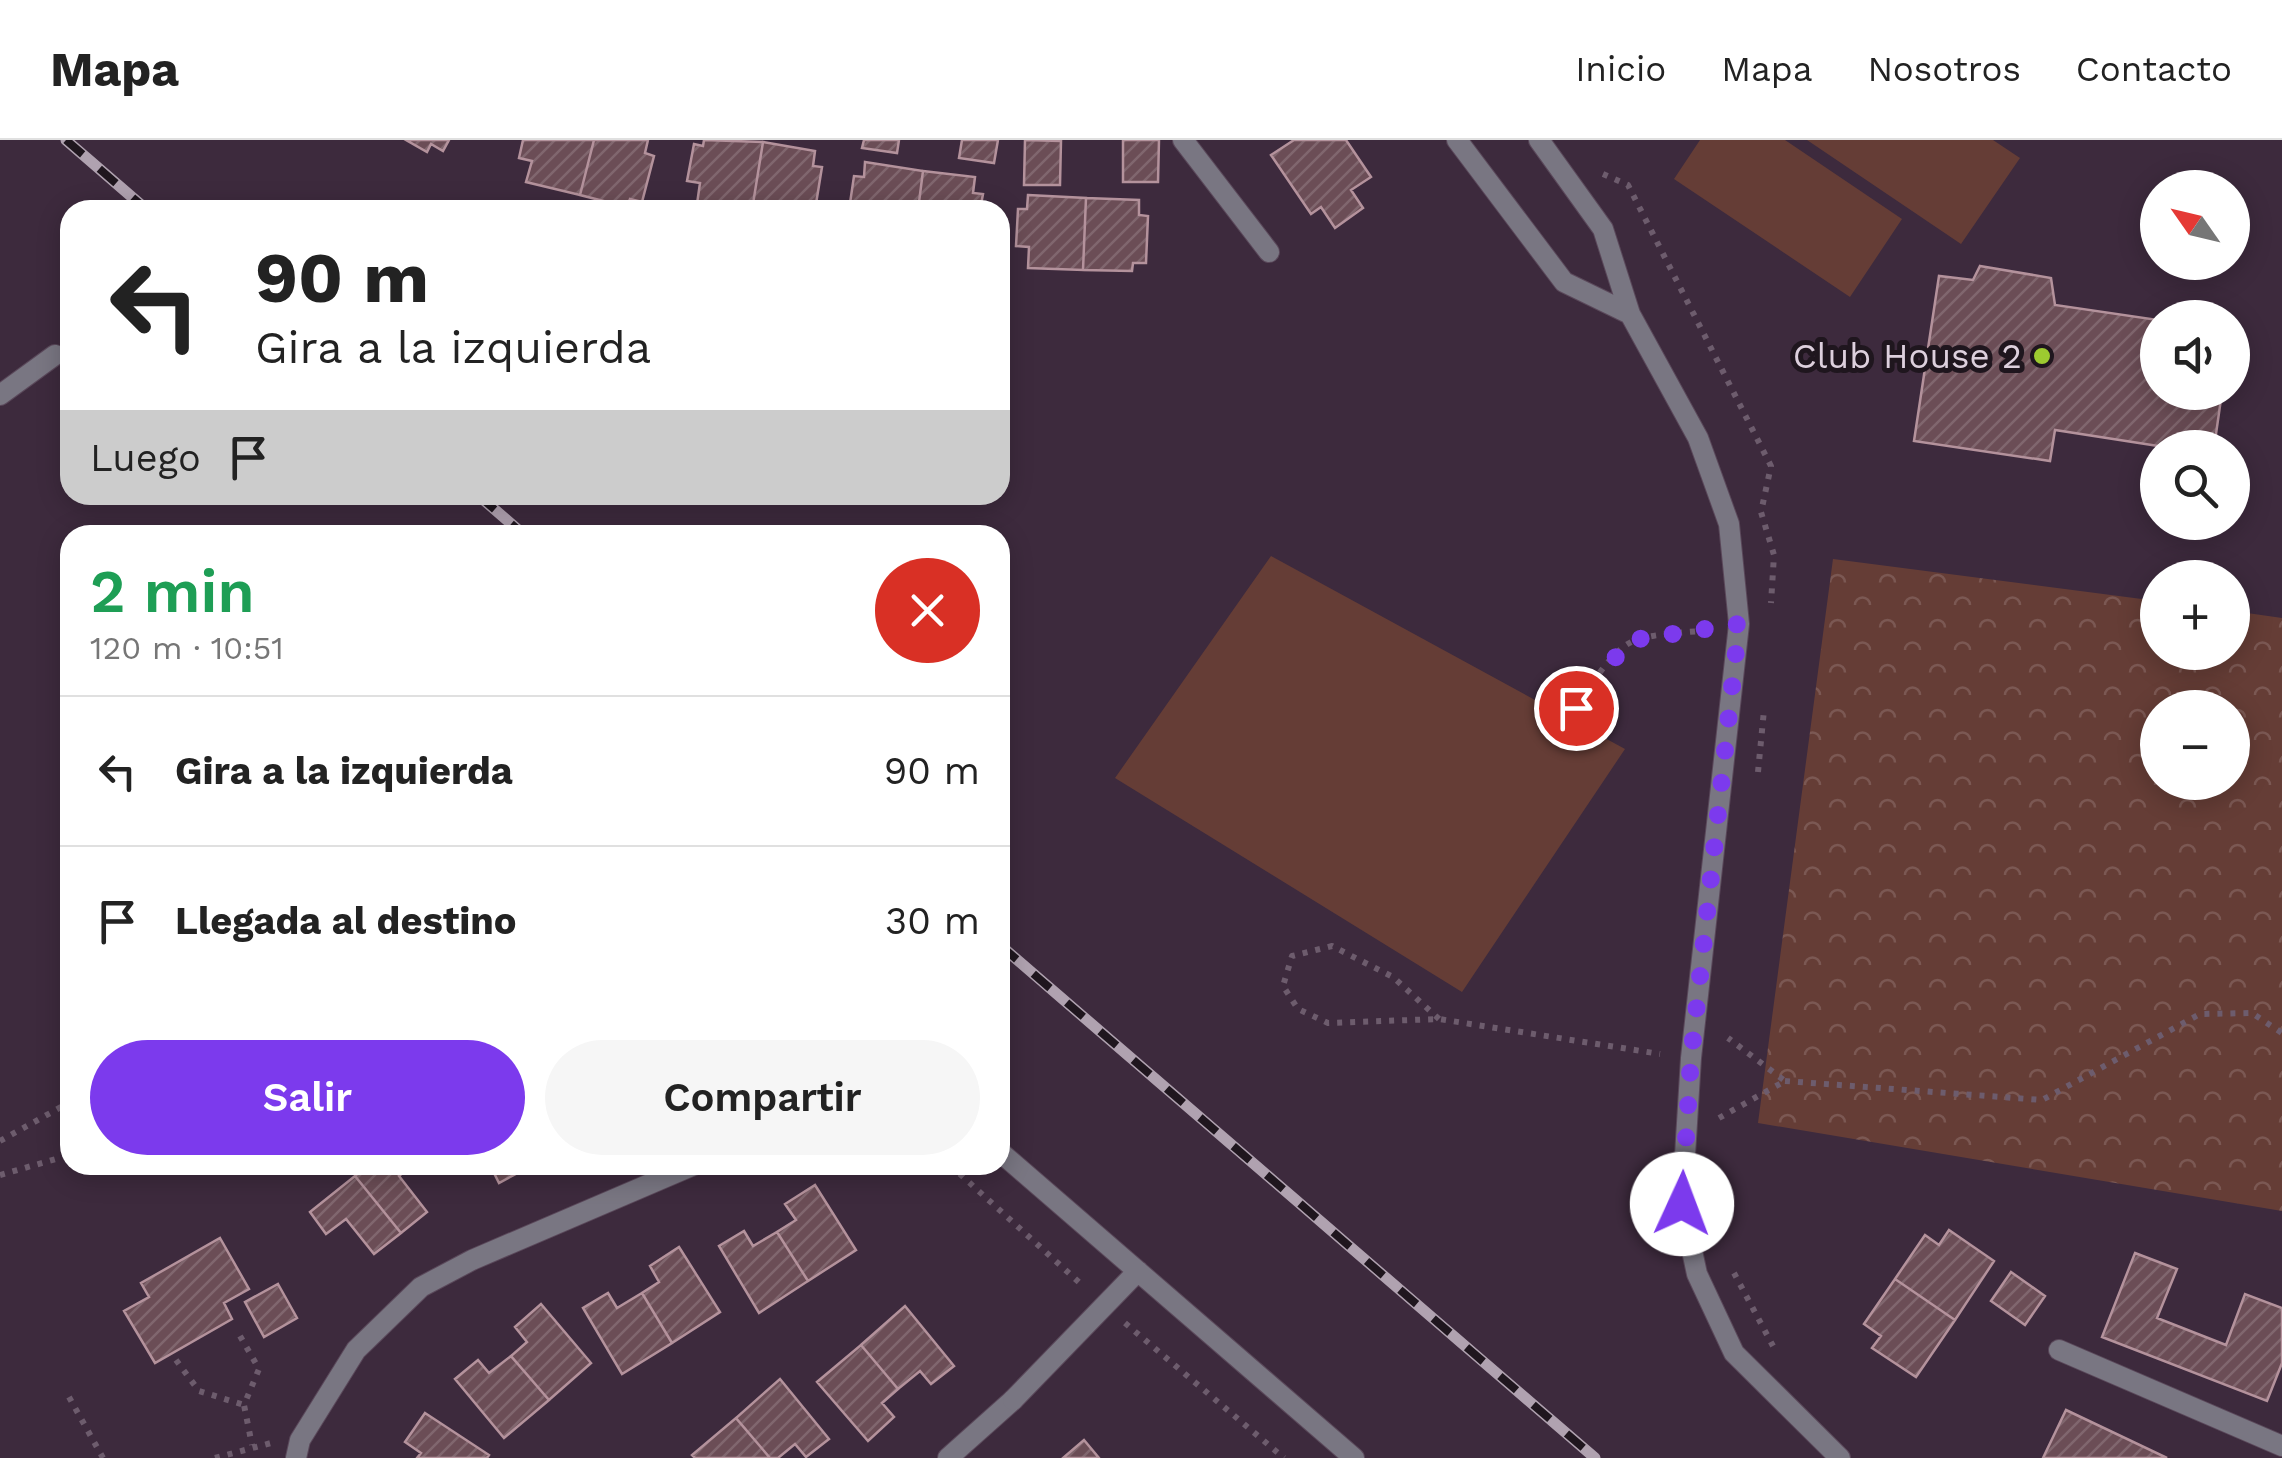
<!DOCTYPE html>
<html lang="es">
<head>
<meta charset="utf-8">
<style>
	body { margin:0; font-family:"Work Sans",sans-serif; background:#f6f6f6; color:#222; height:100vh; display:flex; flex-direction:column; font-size:38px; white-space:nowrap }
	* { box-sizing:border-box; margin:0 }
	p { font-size:32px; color:#767676 }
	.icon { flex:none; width:55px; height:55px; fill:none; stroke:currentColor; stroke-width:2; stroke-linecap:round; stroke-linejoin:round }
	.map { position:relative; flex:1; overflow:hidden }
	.panel { position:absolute; left:60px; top:385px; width:950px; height:650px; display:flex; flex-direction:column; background:#fff; border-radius:30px; box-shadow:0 5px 25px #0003 }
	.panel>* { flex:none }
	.guide { position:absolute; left:60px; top:60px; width:950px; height:305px; border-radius:30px; box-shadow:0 5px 25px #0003; background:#fff; color:#222; overflow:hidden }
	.needle { width:65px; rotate:304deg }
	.fabs { position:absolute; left:2140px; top:30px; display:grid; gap:20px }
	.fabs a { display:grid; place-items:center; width:110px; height:110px; border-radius:50%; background:#fff; box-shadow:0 5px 25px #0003; font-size:50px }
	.pin { position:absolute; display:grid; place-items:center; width:85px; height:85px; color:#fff; margin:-42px; border:5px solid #fff; border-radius:50%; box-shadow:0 2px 10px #0007 }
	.me { position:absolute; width:110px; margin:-55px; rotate:2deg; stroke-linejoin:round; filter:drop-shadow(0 0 8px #0008) }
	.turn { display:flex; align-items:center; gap:35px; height:210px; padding:0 30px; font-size:45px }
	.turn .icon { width:130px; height:130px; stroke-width:2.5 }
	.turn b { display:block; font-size:70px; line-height:85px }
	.then { display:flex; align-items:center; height:95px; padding:0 30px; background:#0003; gap:20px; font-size:38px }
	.round { display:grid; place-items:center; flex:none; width:105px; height:105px; border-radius:52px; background:#f6f6f6 }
	.head { display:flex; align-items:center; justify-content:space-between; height:170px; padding:0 30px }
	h1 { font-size:60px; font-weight:600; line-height:75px; color:#1e9e55 }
	.primary-button { display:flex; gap:20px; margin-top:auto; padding:20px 30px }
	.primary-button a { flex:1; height:115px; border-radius:60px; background:#7c3aed; color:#fff; font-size:40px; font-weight:600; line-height:115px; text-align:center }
	.primary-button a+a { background:#f6f6f6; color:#222 }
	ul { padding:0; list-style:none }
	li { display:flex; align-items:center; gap:30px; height:150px; padding:0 30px; border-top:2px solid #e0e0e0 }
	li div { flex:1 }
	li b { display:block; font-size:38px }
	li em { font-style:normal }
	header { display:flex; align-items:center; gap:60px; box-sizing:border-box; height:140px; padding:0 50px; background:#fff; border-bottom:2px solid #e0e0e0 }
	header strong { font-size:48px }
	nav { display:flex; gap:55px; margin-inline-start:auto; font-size:35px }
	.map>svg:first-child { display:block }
</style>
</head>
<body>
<header>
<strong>Mapa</strong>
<nav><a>Inicio</a><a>Mapa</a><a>Nosotros</a><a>Contacto</a></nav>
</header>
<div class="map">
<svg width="2282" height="1318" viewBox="0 0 2282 1318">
	<defs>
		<pattern id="park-crowns" width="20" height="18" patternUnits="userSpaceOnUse" patternTransform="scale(2.5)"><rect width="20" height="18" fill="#653d36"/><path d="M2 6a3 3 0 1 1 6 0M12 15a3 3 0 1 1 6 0" fill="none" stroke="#7b5853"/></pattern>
		<pattern id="building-hatch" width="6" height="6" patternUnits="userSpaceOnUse" patternTransform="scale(2.5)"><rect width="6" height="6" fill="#6b4d56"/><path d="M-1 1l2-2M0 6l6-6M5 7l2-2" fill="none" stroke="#80666e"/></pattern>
	</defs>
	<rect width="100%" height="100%" fill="#3d2a3d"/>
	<path fill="#653d36" d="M1700 0H1785L1902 79 1850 157 1674 39Z
		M1807 0H1993L2020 18 1961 104Z
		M1271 416 1625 609 1462 852 1115 638Z"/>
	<path fill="url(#park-crowns)" fill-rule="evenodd" d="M1833 419 2157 461 2158 512H2232L2233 471 2282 478V1071L1758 983ZM2158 568H2232V642H2158Z"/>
	<path fill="url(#building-hatch)" stroke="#b4929c" stroke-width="2.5" d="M406 0H449L443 11 431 4 427 12Z
		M523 0H594L580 55 526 42 532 21 519 18Z
		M594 0H648L645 13 654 16 642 62 630 59 627 67 580 55Z
		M704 0 763 2 752 70 697 64 700 43 687 41 694 4 703 6Z
		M864 0H899L897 13 862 8Z
		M962 0H998L994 23 959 18Z
		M1025 0 1061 1 1060 45H1024Z
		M1123 0H1159L1158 42H1123Z
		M1294 0H1346L1371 37 1351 50 1363 68 1335 88 1321 67 1311 74 1271 15Z
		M763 2 815 11 813 26 822 27 815 70H752Z
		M865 22 923 31 918 70H849L854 36 864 37Z
		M923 31 975 37 973 53 983 54 980 70H918Z
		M1028 55 1086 58 1083 130 1028 128 1029 107 1016 106 1018 69H1027Z
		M1086 58 1139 60V75L1148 76 1146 123H1133L1132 131 1083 130Z
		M1980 126 2051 138 2055 165 2158 180V252H2222L2214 308H2171L2055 290 2050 321 1914 301 1939 136 1973 140Z
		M369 1025H412L399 1036 427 1072 401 1093 355 1036Z
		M490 1025H528L529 1027 499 1043Z
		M355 1036 401 1093 374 1114 346 1079 326 1094 310 1072Z
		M815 1045 856 1110 808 1141 777 1092 796 1080 785 1064Z
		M1949 1090 1994 1121 1955 1180 1895 1139 1925 1095 1939 1105Z
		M744 1091 753 1106 777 1092 808 1141 759 1173 719 1106Z
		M220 1098 249 1149 224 1163 232 1179 155 1223 124 1171 149 1157 141 1143Z
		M679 1107 720 1172 672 1203 642 1153 659 1142 650 1126Z
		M2135 1113 2177 1129 2157 1178 2226 1205 2245 1154 2282 1168V1223L2267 1261 2102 1197Z
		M2011 1132 2045 1156 2025 1185 1991 1161Z
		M1895 1139 1955 1180 1916 1237 1872 1208 1881 1196 1864 1184Z
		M278 1144 297 1178 264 1197 245 1162Z
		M608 1153 617 1168 642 1153 672 1203 622 1234 583 1168Z
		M541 1164 591 1223 549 1260 511 1216 527 1202 515 1187Z
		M905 1166 954 1226 931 1244 920 1231 898 1249 861 1205Z
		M861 1205 898 1249 882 1263 894 1277 868 1301 817 1242Z
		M511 1216 549 1260 504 1298 455 1239 478 1220 489 1233Z
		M780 1239 829 1299 806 1317 795 1304 778 1318H770L736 1278Z
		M2066 1270 2167 1318H2043Z
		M425 1273 489 1315 487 1318H417L421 1313 405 1302Z
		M736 1278 770 1318H695L692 1315Z
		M1084 1300 1099 1318H1063Z"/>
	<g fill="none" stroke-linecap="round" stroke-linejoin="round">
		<g stroke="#5a485a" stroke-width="22">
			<path id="service" d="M1183 0 1269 112
				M0 255 55 215
				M2059 1210 2282 1306
				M296 1318 300 1300 356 1210 421 1147 472 1120 694 1025
				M948 1318 1013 1260"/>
		</g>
		<g stroke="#5a485a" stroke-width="22">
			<path id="minor" d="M1457 0 1564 142 1630 174
				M1539 0 1603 89 1630 174 1698 298 1729 384 1739 484 1691 918 1682 1064 1697 1134 1734 1213 1840 1318
				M1000 1012 1354 1318
				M1013 1260 1138 1131"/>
		</g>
		<path stroke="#6d5c6d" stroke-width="6" stroke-dasharray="5 8" stroke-linecap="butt" d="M1603 34 1628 45 1771 326 1761 372 1774 415 1771 463
			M1570 590C1577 564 1609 509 1636 500 1657 493 1685 493 1708 490
			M1758 632 1764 570
			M1439 879 1393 837 1332 806 1292 816 1283 846 1298 869 1328 883 1439 879 1660 914
			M1785 941 2042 960 2200 874 2252 873 2282 893
			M1719 978 1785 941 1728 898
			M0 1001 70 962
			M950 1025 1082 1145
			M0 1035 70 1015
			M1734 1133 1773 1206
			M1125 1183 1284 1318
			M240 1196 259 1229 244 1265 252 1305
			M176 1220 199 1251 244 1265
			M69 1257 103 1318
			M215 1318 271 1303"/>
		<use href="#service" stroke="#797682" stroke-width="20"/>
		<use href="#minor" stroke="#797682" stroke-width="20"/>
		<g stroke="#b0a2b0" stroke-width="11">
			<path id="rail" d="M66 0 147 70
				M478 355 524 395
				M1000 805 1595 1318"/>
		</g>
		<use href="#rail" stroke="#1f161e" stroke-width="8" stroke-dasharray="22" stroke-linecap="butt"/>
	</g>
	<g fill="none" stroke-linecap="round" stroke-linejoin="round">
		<path stroke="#7c3aed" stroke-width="18" stroke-dasharray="0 32.4" d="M1576 568 1594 540 1632 500 1739 484 1691 918 1682 1064"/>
	</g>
	<circle fill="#9dca30" stroke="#1f161e" stroke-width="4" cx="2042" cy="216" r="10"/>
	<g text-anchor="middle" stroke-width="10" stroke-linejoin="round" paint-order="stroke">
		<g font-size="35" fill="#ddd0dd" stroke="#1f161e" text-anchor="end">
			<text x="2022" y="228">Club House 2</text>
		</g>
	</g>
</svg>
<div class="fabs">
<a><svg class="needle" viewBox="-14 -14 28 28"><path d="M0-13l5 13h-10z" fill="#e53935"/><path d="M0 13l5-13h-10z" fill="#767676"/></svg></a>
<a><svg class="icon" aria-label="sound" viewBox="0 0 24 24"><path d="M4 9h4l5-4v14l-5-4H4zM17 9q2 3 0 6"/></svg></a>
<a><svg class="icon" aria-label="search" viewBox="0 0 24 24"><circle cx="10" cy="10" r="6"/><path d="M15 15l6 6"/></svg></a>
<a>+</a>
<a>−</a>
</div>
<div class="pin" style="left:1576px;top:568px;background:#d93025"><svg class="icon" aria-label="arrive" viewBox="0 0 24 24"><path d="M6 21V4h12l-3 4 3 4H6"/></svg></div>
<svg class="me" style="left:1682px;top:1064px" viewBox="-20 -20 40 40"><circle r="19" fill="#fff"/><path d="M0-13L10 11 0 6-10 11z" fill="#7c3aed"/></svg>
<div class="guide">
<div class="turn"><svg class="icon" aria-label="left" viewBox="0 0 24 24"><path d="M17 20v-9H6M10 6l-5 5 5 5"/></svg><div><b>90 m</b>Gira a la izquierda</div></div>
<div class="then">Luego<svg class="icon" aria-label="arrive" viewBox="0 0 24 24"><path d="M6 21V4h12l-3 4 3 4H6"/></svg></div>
</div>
<section class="panel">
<div class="head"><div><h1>2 min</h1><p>120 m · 10:51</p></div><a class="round" style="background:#d93025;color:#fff"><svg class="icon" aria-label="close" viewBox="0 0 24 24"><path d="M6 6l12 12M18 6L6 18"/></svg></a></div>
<ul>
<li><svg class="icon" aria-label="left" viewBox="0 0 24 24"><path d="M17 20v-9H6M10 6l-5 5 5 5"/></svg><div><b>Gira a la izquierda</b></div><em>90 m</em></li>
<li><svg class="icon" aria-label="arrive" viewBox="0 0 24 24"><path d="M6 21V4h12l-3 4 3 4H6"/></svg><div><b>Llegada al destino</b></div><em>30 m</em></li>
</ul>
<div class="primary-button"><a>Salir</a><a>Compartir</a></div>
</section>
</div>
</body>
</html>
